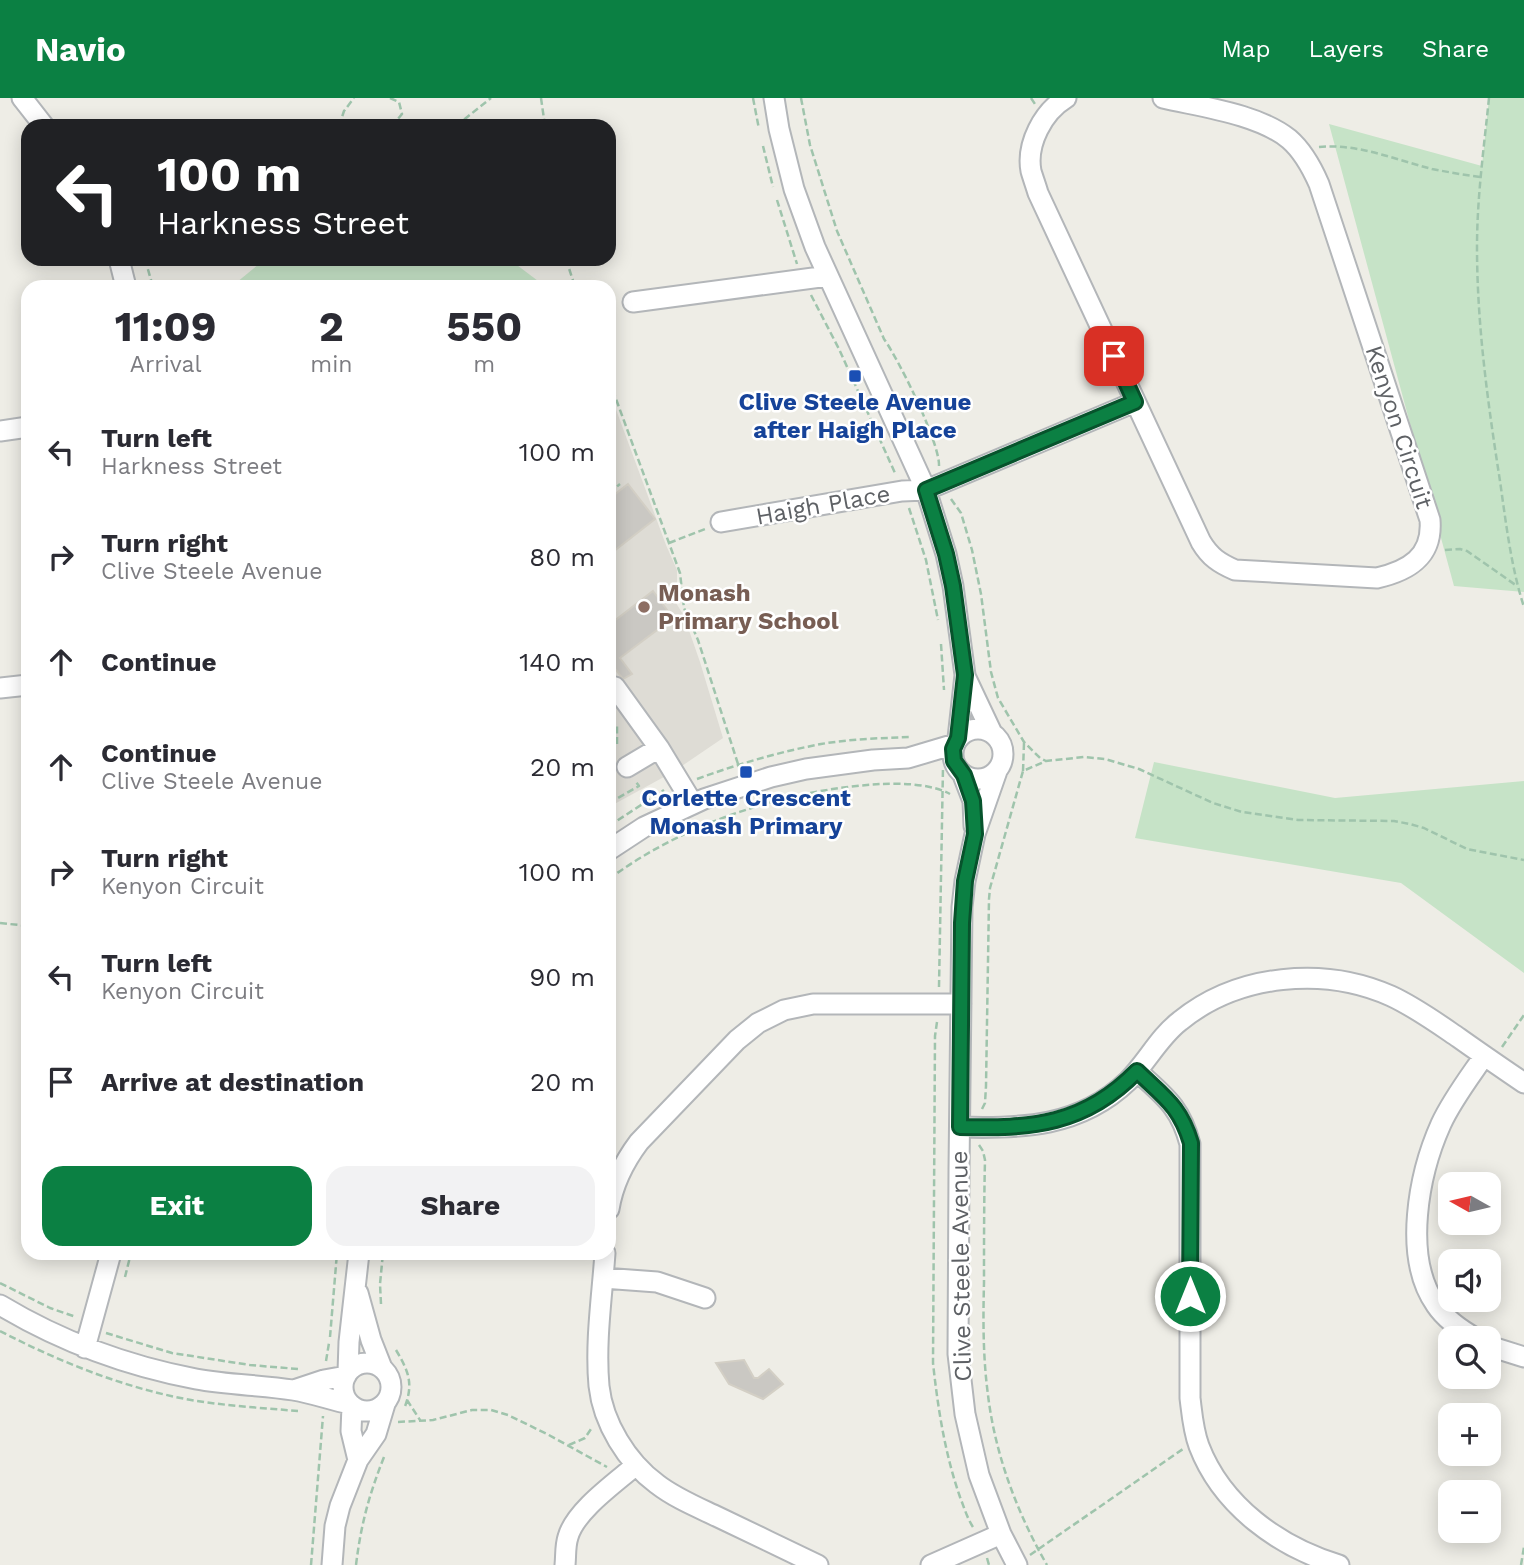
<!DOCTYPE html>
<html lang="en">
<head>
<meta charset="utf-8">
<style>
	body { margin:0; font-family:"Work Sans",sans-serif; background:#f2f2f3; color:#2b2b33; height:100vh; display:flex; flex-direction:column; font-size:26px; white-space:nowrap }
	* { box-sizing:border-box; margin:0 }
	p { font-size:23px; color:#7c7c81 }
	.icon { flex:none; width:38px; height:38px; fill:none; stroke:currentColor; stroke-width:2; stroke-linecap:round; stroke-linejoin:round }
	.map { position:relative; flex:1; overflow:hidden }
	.sheet { position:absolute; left:21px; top:182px; width:595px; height:980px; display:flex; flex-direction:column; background:#fff; border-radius:21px; box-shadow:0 4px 18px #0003 }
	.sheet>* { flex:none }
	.hud { position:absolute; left:21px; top:21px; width:595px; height:147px; border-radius:21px; box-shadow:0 4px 18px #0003; background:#202124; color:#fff; overflow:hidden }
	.needle { width:46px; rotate:278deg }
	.fabs { position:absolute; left:1438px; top:1074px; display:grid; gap:14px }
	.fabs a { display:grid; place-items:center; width:63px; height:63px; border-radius:14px; background:#fff; box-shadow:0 4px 18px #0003; font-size:35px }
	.pin { position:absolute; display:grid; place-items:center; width:60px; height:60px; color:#fff; margin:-30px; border-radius:14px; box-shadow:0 4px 10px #0006 }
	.me { position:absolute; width:77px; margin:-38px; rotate:0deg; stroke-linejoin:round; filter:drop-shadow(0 0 5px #0008) }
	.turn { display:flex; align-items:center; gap:24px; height:147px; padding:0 21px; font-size:32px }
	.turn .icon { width:91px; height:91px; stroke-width:2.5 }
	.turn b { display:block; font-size:49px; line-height:60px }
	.eta { display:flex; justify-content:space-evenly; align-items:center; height:119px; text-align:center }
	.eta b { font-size:42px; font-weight:700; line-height:49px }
	.action { display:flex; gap:14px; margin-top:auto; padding:14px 21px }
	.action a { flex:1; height:80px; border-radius:21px; background:#0b8043; color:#fff; font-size:28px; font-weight:700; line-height:80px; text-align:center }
	.action a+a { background:#f2f2f3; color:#2b2b33 }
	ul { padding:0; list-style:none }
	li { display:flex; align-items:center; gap:21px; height:105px; padding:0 21px }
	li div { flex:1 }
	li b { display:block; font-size:26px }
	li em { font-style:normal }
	header { display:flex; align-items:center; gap:42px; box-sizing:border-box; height:98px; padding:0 35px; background:#0b8043; color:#fff }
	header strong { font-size:33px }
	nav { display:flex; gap:38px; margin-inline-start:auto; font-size:24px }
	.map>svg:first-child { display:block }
</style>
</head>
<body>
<header>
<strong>Navio</strong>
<nav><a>Map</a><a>Layers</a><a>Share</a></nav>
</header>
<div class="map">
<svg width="1524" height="1467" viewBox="0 0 1524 1467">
	<rect width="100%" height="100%" fill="#eeede6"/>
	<path fill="#dedcd5" d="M614 306 666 447 677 472V487L673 500 684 518 700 564 723 640 673 674 609 709V309Z"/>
	<path fill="#c6e3c7" d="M1489 0H1524V494L1454 488 1329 26 1482 68Z
		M265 161H509L546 189H231Z
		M1154 664 1335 700 1524 683V875L1401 785 1135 740Z"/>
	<path fill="#cac8c3" stroke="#d3cfc5" stroke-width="2" d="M628 386 655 421 609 457V401Z
		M653 493 673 520 620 560 632 576 623 581 610 564 609 565V527Z
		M744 1262 754 1280H758L769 1271 783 1286 763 1301 729 1286 716 1265Z"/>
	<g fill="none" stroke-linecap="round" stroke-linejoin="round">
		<g stroke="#b3b6b9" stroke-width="23">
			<path id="minor" d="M22 0 44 28
				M774 0 779 31 794 91 815 149 926 392 946 456 953 488 965 577 958 640
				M1066 0C1043 14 1026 46 1031 73 1033 80 1036 88 1038 95L1201 444C1210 459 1219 465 1235 472L1377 480C1408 473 1433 459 1430 422L1319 86C1312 70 1303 53 1289 41 1258 16 1202 9 1163 0
				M119 161 126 189
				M633 204 828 178
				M0 333 28 329
				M721 424 902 393 926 392 1135 304
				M965 578 991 633
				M615 589 659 650
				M0 590 28 587
				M953 656a25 25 0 1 1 50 0a25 25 0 1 1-50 0Z
				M627 669 659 650 693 706
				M997 673 975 736 965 783 962 809 959 1072 958 1256 965 1316 979 1377 1001 1436 1017 1467
				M963 677 973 703 974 728
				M609 752 644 729 704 701 771 679 806 671 873 662 908 660 955 646
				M1137 973C1164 998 1180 1008 1190 1046V1300C1192 1316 1193 1332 1199 1348 1222 1408 1279 1449 1339 1467
				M960 1029C1022 1031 1080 1029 1128 983 1147 964 1159 939 1180 923 1238 876 1324 868 1391 898 1415 909 1437 925 1459 940 1480 955 1502 970 1524 985
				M609 1111C613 1086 624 1064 639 1044L737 942 758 925 784 912 813 906H961
				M605 1155C602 1199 595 1244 599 1288 603 1325 627 1364 657 1386 675 1400 697 1409 718 1419 751 1435 785 1451 818 1467
				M603 1180 657 1184 705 1200
				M358 1195 371 1242 382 1270
				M0 1207C60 1243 127 1268 196 1281 228 1287 261 1287 293 1292 312 1295 331 1302 350 1306
				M1477 1241C1461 1232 1446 1222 1436 1207 1402 1159 1419 1075 1441 1026 1452 1002 1469 980 1484 958
				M1489 1248 1524 1259
				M85 1250 111 1155
				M343 1289a24 24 0 1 1 48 0a24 24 0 1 1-48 0Z
				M348 1274 349 1244 359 1155
				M294 1292 324 1282 346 1278
				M352 1308 351 1333 358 1362
				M332 1467 335 1428 340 1408 358 1362 376 1336 385 1306
				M565 1467C566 1458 565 1448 568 1439 575 1413 615 1385 636 1367
				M931 1467 1001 1436"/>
		</g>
		<path stroke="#9fc4ac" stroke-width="2.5" stroke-dasharray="7 3.5" stroke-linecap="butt" d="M390 0 399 4 402 16 392 28
			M541 0 545 28
			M753 0 759 31
			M801 0 810 47 837 133 884 241C899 262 940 345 939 368
			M1031 0 1035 6
			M1489 0C1484 49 1477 99 1477 149 1477 228 1488 306 1500 383 1506 425 1511 469 1524 509
			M339 28 344 13 354 0
			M456 28 491 0
			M763 48 773 89
			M1319 49C1357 45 1396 62 1432 71 1448 74 1464 77 1480 79
			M777 102 797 166
			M145 161 153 189
			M566 161 575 189
			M811 197 839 251 895 375
			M609 282 680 475 684 510 698 542 738 666
			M609 395 620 386
			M951 401 961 415 972 452 981 496 991 574 998 600 1024 644 1040 660 1046 663
			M909 410 926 462 938 522
			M669 445 705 431
			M1445 452 1460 451 1467 453 1517 488
			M941 546 944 592
			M609 652 617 647V625
			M1023 673 1024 645
			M697 681C738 666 779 654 821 646 851 641 882 640 912 639
			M609 705 639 688 636 684
			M609 728 664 692
			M609 781C684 725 788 691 881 686 902 685 932 686 950 696
			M0 825 28 828
			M939 889 943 669
			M937 924 935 938 933 1265C938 1311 945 1356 960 1399 964 1409 967 1420 973 1429
			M1502 949 1524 917
			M982 1011 985 1005 986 988 989 801 990 790 1023 673 1046 663 1084 659 1105 661 1139 671 1213 705 1242 714 1298 722 1394 723 1410 726 1424 730 1467 751 1524 762
			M979 1047 983 1053 985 1062C984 1103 984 1144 984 1185 983 1222 983 1260 988 1297 995 1356 1017 1415 1047 1467
			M125 1179 131 1155
			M0 1185 50 1210 76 1219
			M381 1206 380 1186 383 1155
			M0 1233C60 1264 124 1290 191 1302 227 1308 263 1310 298 1313
			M106 1235 172 1255 250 1267 298 1271
			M330 1239 337 1155
			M396 1252C409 1274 414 1286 404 1311
			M326 1263 329 1245
			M407 1302 420 1322
			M398 1324 433 1322 472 1312H491L508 1317 547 1336 607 1369
			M569 1347 585 1340 591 1331
			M1030 1457 1183 1351
			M987 1460 989 1467
			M311 1467 323 1318
			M356 1467C361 1426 369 1397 384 1359
			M1521 1467 1524 1449"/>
		<use href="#minor" stroke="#fff" stroke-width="19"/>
	</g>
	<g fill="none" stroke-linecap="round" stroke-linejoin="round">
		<g stroke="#07532c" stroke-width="18">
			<path id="route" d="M1114 258 1135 304 926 392 946 456 953 488 965 577 958 640 953 651 954 663 964 677 973 703 975 736 965 783 962 825 960 1029C1031 1031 1085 1027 1137 973 1164 999 1180 1008 1191 1045L1190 1198"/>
		</g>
		<use href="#route" stroke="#0b8043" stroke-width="12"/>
	</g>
	<g fill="#1a4fb4" stroke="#fff" stroke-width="2.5">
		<rect x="848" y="271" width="14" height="14" rx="3.5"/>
		<rect x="739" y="667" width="14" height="14" rx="3.5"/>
	</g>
	<circle fill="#8d6e63" stroke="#fff" stroke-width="2.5" cx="644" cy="509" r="7"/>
	<g text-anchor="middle" stroke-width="5" stroke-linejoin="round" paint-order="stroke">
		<g font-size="24" font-weight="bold" fill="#164399" stroke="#fff">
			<text x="855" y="312">Clive Steele Avenue<tspan x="855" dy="28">after Haigh Place</tspan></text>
			<text x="746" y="708">Corlette Crescent<tspan x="746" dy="28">Monash Primary</tspan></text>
		</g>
		<g font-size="24" fill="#5e6165" stroke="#fff">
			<text transform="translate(1399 329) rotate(72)" y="8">Kenyon Circuit</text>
			<text transform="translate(823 407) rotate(-10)" y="8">Haigh Place</text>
			<text transform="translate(961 1168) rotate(-91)" y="8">Clive Steele Avenue</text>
		</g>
		<g font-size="24" font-weight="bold" fill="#785e54" stroke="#fff" text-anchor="start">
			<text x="658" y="503">Monash<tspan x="658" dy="28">Primary School</tspan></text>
		</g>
	</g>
</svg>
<div class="fabs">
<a><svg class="needle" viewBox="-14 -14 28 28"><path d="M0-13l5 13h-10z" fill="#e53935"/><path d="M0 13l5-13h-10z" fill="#7c7c81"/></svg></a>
<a><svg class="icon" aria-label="sound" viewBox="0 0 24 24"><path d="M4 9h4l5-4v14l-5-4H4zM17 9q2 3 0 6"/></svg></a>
<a><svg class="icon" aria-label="search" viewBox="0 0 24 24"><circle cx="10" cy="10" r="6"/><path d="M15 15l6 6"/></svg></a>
<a>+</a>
<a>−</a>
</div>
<div class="pin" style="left:1114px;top:258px;background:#d93025"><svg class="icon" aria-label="arrive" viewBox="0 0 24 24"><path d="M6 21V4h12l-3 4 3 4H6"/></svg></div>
<svg class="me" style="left:1190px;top:1198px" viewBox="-20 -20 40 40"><circle r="17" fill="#0b8043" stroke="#fff" stroke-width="3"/><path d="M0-11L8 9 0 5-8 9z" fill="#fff"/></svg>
<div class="hud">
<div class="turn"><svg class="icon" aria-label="left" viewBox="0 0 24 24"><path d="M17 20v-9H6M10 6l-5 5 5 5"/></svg><div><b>100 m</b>Harkness Street</div></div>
</div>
<section class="sheet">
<div class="eta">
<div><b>11:09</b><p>Arrival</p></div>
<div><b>2</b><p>min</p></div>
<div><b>550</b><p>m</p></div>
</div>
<ul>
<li><svg class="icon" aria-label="left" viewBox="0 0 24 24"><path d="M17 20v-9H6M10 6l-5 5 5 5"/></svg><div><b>Turn left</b><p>Harkness Street</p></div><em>100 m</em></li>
<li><svg class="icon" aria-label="right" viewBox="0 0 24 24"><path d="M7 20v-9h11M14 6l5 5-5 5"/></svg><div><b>Turn right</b><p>Clive Steele Avenue</p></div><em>80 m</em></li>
<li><svg class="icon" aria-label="ahead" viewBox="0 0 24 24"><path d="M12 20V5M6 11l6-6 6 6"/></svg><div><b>Continue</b></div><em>140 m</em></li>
<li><svg class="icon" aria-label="ahead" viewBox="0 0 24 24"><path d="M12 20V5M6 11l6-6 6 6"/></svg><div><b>Continue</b><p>Clive Steele Avenue</p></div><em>20 m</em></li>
<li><svg class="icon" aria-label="right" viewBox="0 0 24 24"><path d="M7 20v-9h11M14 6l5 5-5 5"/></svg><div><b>Turn right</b><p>Kenyon Circuit</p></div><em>100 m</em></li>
<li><svg class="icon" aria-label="left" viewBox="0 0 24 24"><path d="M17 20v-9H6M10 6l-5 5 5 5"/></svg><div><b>Turn left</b><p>Kenyon Circuit</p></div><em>90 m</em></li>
<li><svg class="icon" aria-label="arrive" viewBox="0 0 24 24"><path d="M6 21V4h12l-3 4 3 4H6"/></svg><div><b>Arrive at destination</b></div><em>20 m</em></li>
</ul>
<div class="action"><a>Exit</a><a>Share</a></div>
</section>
</div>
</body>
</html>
